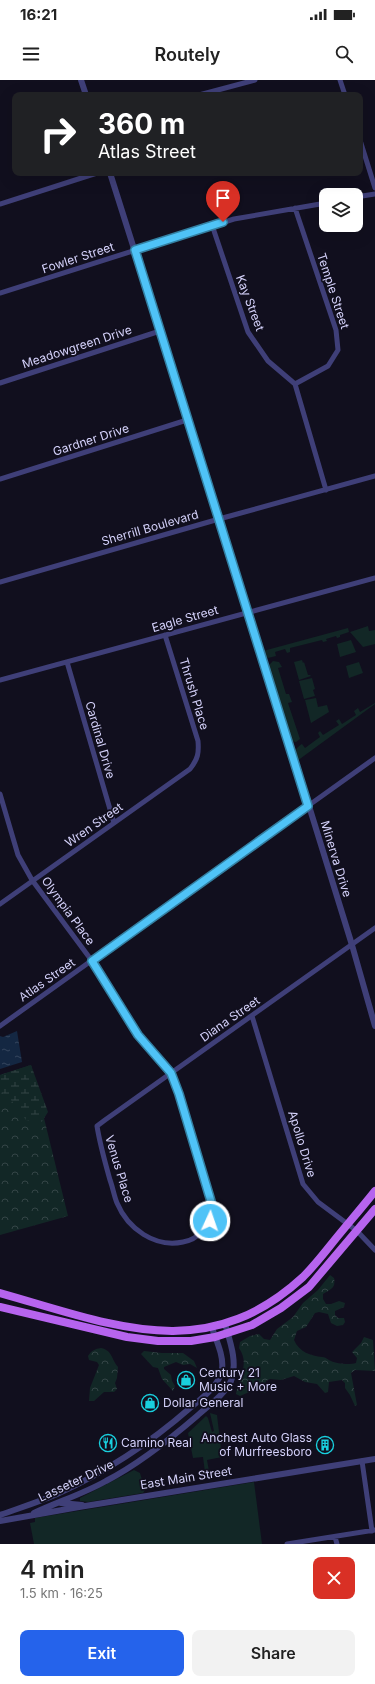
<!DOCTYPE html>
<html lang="en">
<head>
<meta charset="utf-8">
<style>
	body { margin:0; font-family:Inter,sans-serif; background:#f2f2f2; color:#222; height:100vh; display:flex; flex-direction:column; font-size:15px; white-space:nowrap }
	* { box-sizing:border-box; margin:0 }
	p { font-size:13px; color:#767676 }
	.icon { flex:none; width:22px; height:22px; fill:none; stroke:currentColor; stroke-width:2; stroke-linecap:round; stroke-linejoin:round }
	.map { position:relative; height:1464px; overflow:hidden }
	.sheet { display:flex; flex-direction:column; background:#fff; flex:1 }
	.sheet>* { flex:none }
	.guide { position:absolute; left:12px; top:12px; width:351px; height:84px; border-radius:8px; box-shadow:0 4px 16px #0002; background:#202124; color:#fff; overflow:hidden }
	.fabs { position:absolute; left:319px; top:108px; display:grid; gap:8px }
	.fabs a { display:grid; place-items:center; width:44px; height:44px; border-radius:8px; background:#fff; box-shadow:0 4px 16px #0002; font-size:20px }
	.pin { position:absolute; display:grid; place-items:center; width:34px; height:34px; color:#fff; margin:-41px -17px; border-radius:50% 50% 50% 0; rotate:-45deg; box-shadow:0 0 4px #0007 }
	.pin .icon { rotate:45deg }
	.me { position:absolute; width:44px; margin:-22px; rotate:3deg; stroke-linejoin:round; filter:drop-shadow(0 0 3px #0008) }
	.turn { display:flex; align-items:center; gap:14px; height:84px; padding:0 20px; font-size:18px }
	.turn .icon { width:52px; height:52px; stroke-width:2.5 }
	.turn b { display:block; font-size:28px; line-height:34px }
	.round { display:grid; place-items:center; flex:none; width:42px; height:42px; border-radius:8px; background:#f2f2f2 }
	.head { display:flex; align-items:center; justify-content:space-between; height:68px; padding:0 20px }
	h1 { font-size:24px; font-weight:600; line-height:30px }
	.action { display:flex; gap:8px; margin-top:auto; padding:8px 20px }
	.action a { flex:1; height:46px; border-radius:8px; background:#2563eb; color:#fff; font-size:16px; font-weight:600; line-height:46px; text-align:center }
	.action a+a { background:#f2f2f2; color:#222 }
	.status { display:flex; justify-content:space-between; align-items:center; height:28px; padding:0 20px; background:#fff; direction:ltr }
	.status svg { height:11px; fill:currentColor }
	header { display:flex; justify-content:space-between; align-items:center; height:52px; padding:0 20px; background:#fff; font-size:18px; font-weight:600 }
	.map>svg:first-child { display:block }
</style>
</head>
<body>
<div class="status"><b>16:21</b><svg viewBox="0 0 49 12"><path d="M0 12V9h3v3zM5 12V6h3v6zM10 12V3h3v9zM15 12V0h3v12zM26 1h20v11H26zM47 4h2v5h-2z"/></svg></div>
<header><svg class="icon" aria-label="menu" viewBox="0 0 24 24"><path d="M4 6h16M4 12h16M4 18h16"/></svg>Routely<svg class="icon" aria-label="search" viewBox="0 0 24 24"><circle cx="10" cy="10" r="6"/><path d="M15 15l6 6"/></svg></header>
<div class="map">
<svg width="375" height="1464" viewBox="0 0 375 1464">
	<defs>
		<pattern id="forest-crowns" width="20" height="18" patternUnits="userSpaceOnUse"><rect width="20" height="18" fill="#122726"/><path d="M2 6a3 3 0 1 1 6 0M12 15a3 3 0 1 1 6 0" fill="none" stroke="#344546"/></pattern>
		<pattern id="wetland-marsh" width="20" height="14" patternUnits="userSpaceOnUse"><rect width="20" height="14" fill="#122726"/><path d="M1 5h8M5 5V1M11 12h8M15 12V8" fill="none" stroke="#344546"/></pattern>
		<pattern id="water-ripples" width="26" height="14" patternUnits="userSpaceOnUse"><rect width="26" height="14" fill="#142742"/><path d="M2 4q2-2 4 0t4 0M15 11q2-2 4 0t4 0" fill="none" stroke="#35455e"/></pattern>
	</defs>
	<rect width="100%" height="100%" fill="#110f1e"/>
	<path fill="#122726" d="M368 546 369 551 375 550V564L363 567 350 552Z
		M348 548 349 552 340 555V557L337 558 336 556 326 559 327 561 323 562 322 560 290 568V572L287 573 285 569 275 572 276 576 268 578 266 577 263 571Z
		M351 560 356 572 340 577 337 564Z
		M302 580 303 583 304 582 308 595H310L311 596 299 600 294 582Z
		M273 581 279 582 282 587 278 588 286 614H289L292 622 288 623 300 659 296 662 291 661 268 586Z
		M359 582 363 593 349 598 346 586Z
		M312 598 315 609 313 610 315 616 304 619 299 601Z
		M316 618 318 627 327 625 329 632 311 643 305 620Z
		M375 623V624L297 681C295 672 294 669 302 664L305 668 320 657 318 653 320 651 323 655 339 645 336 641 339 639 342 644 356 635 354 631 358 628 360 632Z
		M210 1333 217 1335 222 1377 207 1380 209 1391 205 1392 203 1377 193 1378 188 1353 206 1336 208 1338 212 1352 214 1351Z
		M134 1390 140 1393 145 1410 143 1413 88 1422 80 1421V1418Z
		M254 1402 262 1464H34L30 1443 35 1442V1438Z"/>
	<path fill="url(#forest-crowns)" d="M31 985 68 1136 0 1155V995Z
		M330 1195 334 1198C336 1208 331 1209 323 1214V1219L326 1224H331L339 1221 345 1223 344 1227 335 1231V1235L338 1238H344L345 1242 343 1245 337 1246 331 1243 328 1234 319 1232 315 1233 306 1247 297 1251 294 1260C299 1272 311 1276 322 1277 326 1277 328 1280 331 1281 337 1284 350 1285 356 1283L357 1278 352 1272 361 1263 364 1257 373 1260 375 1291 355 1290 351 1293 357 1325 355 1326 350 1315 345 1308V1303L342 1300 329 1302 328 1312 325 1313 317 1304 305 1302 294 1296 281 1300 270 1299 266 1301 265 1305 267 1311 265 1313 254 1310 240 1316 236 1314C239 1297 250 1284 239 1268L240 1262 250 1256 259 1254 264 1259 270 1260 277 1249 293 1237 303 1223 318 1210Z
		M101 1268C113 1271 111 1279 118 1287L117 1298 115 1303 117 1309 114 1312H104L94 1321H89L90 1308 99 1285 97 1282 89 1280 88 1276C92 1270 95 1269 101 1268Z
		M144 1271 162 1273H183L194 1281 197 1288 190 1284 183 1285 176 1282 164 1287V1289L171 1295 172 1301 175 1306 173 1311 162 1299 158 1288 153 1287 141 1274Z"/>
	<path fill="url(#wetland-marsh)" d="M31 985 48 1032 41 1043 26 1040 11 1020 0 1011V995Z"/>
	<path fill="url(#water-ripples)" d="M17 951 22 982 0 989V956L3 957Z"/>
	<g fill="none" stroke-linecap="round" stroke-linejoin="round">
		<path stroke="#3f3f78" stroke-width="5" d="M340 0 345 15
			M199 15 255 0
			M360 60 375 108
			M356 117 375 114
			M0 124 97 93
			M212 145 248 252 268 281 295 304 326 410
			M0 213 234 139 326 123
			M0 303 160 251
			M295 304 328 286 338 270 336 250 295 128
			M0 399 187 340
			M0 502 219 439 375 396
			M67 582 114 743
			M0 600 375 498
			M0 714 18 775 32 800 92 881 138 955 171 993 179 1014 213 1128C209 1145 201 1159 183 1162 155 1168 128 1149 117 1123 114 1116 113 1108 110 1100 105 1082 100 1065 97 1046L105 1040 375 848
			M0 824 190 689C198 679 199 673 198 661L165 555
			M252 936 303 1104 318 1122 357 1151 375 1170
			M0 946 375 678
			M362 1381 372 1451
			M335 1457 337 1464
			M287 1464 375 1450"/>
		<path stroke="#3f3f78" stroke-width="6" d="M81 0 86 15
			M110 93 249 532 352 865 375 946
			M61 1423 82 1425
			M34 1433C57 1422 83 1414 106 1401 139 1384 169 1360 197 1336 208 1326 225 1314 231 1301 238 1283 230 1261 225 1244
			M0 1435C19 1428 39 1422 57 1414 106 1392 150 1363 190 1328 202 1318 220 1305 222 1289 224 1276 216 1260 212 1248
			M0 1441 79 1427 375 1379"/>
		<path stroke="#b664ee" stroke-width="8" d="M0 1213C111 1244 205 1287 303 1197 312 1188 321 1177 329 1167 344 1148 360 1130 375 1111
			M0 1227 127 1257 158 1261H191L215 1257 252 1245 281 1228 309 1207 375 1129"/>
	</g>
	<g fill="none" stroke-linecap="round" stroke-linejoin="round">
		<g stroke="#337fa1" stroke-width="10">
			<path id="route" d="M210 1141 213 1128 179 1014 171 993 138 955 92 881 308 726 135 170 223 142"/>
		</g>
		<use href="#route" stroke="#4fc3f7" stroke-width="7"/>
	</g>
	<defs>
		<g id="shop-ring" transform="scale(0.9)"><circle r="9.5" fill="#110f1e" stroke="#19d0de" stroke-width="1.5"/><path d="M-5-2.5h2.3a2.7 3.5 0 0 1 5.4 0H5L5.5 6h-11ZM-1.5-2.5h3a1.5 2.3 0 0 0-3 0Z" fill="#19d0de"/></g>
		<g id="restaurant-ring" transform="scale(0.9)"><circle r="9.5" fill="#110f1e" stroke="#19d0de" stroke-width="1.5"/><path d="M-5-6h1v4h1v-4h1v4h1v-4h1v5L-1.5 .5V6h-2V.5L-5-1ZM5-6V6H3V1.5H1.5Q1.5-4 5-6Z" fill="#19d0de"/></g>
		<g id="building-ring" transform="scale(0.9)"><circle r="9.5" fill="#110f1e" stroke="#19d0de" stroke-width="1.5"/><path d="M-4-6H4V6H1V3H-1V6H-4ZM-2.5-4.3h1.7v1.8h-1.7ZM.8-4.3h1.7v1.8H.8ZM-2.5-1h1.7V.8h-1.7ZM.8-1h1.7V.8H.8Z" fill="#19d0de"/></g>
	</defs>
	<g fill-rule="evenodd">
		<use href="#shop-ring" x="186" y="1300"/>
		<use href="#shop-ring" x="150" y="1323"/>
		<use href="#restaurant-ring" x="108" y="1363"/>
		<use href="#building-ring" x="325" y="1365"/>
	</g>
	<g text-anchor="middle" stroke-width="3.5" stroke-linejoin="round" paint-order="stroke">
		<g font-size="12" fill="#d4d1fa" stroke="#110f1e">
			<text transform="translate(78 178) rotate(-18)" y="4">Fowler Street</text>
			<text transform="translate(333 211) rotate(72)" y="4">Temple Street</text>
			<text transform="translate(250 223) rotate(69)" y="4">Kay Street</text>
			<text transform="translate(77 267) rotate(-18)" y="4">Meadowgreen Drive</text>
			<text transform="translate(91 360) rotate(-18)" y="4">Gardner Drive</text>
			<text transform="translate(150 448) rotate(-16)" y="4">Sherrill Boulevard</text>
			<text transform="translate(185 539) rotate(-16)" y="4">Eagle Street</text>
			<text transform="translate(194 614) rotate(73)" y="4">Thrush Place</text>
			<text transform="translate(100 660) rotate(74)" y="4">Cardinal Drive</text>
			<text transform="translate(94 745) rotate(-35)" y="4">Wren Street</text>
			<text transform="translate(336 779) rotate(73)" y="4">Minerva Drive</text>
			<text transform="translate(68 831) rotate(54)" y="4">Olympia Place</text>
			<text transform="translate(47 900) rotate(-35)" y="4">Atlas Street</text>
			<text transform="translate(230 939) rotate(-35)" y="4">Diana Street</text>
			<text transform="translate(302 1064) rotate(73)" y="4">Apollo Drive</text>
			<text transform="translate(119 1089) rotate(73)" y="4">Venus Place</text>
			<text transform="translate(186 1398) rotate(-9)" y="4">East Main Street</text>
			<text transform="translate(76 1401) rotate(-25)" y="4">Lasseter Drive</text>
		</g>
		<g font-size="12" fill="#d4d1fa" stroke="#110f1e" text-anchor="start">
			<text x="199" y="1297">Century 21<tspan x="199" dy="14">Music + More</tspan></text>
			<text x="163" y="1327">Dollar General</text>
			<text x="312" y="1362" text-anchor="end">Anchest Auto Glass<tspan x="312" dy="14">of Murfreesboro</tspan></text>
			<text x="121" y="1367">Camino Real</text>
		</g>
	</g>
</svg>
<div class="fabs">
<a><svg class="icon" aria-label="layers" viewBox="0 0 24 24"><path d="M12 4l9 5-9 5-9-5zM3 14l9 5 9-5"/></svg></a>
</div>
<div class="pin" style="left:223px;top:142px;background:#d93025"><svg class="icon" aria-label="arrive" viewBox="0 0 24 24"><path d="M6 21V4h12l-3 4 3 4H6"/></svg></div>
<svg class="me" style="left:210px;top:1141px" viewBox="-20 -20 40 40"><circle r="17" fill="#4fc3f7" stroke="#fff" stroke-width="3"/><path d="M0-11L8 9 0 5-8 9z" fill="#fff"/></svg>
<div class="guide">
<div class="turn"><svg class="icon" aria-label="right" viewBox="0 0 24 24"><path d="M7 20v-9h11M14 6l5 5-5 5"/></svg><div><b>360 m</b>Atlas Street</div></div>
</div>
</div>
<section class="sheet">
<div class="head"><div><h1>4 min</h1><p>1.5 km · 16:25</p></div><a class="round" style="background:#d93025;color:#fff"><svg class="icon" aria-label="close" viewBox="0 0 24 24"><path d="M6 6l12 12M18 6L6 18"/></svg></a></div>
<div class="action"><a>Exit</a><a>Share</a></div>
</section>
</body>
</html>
